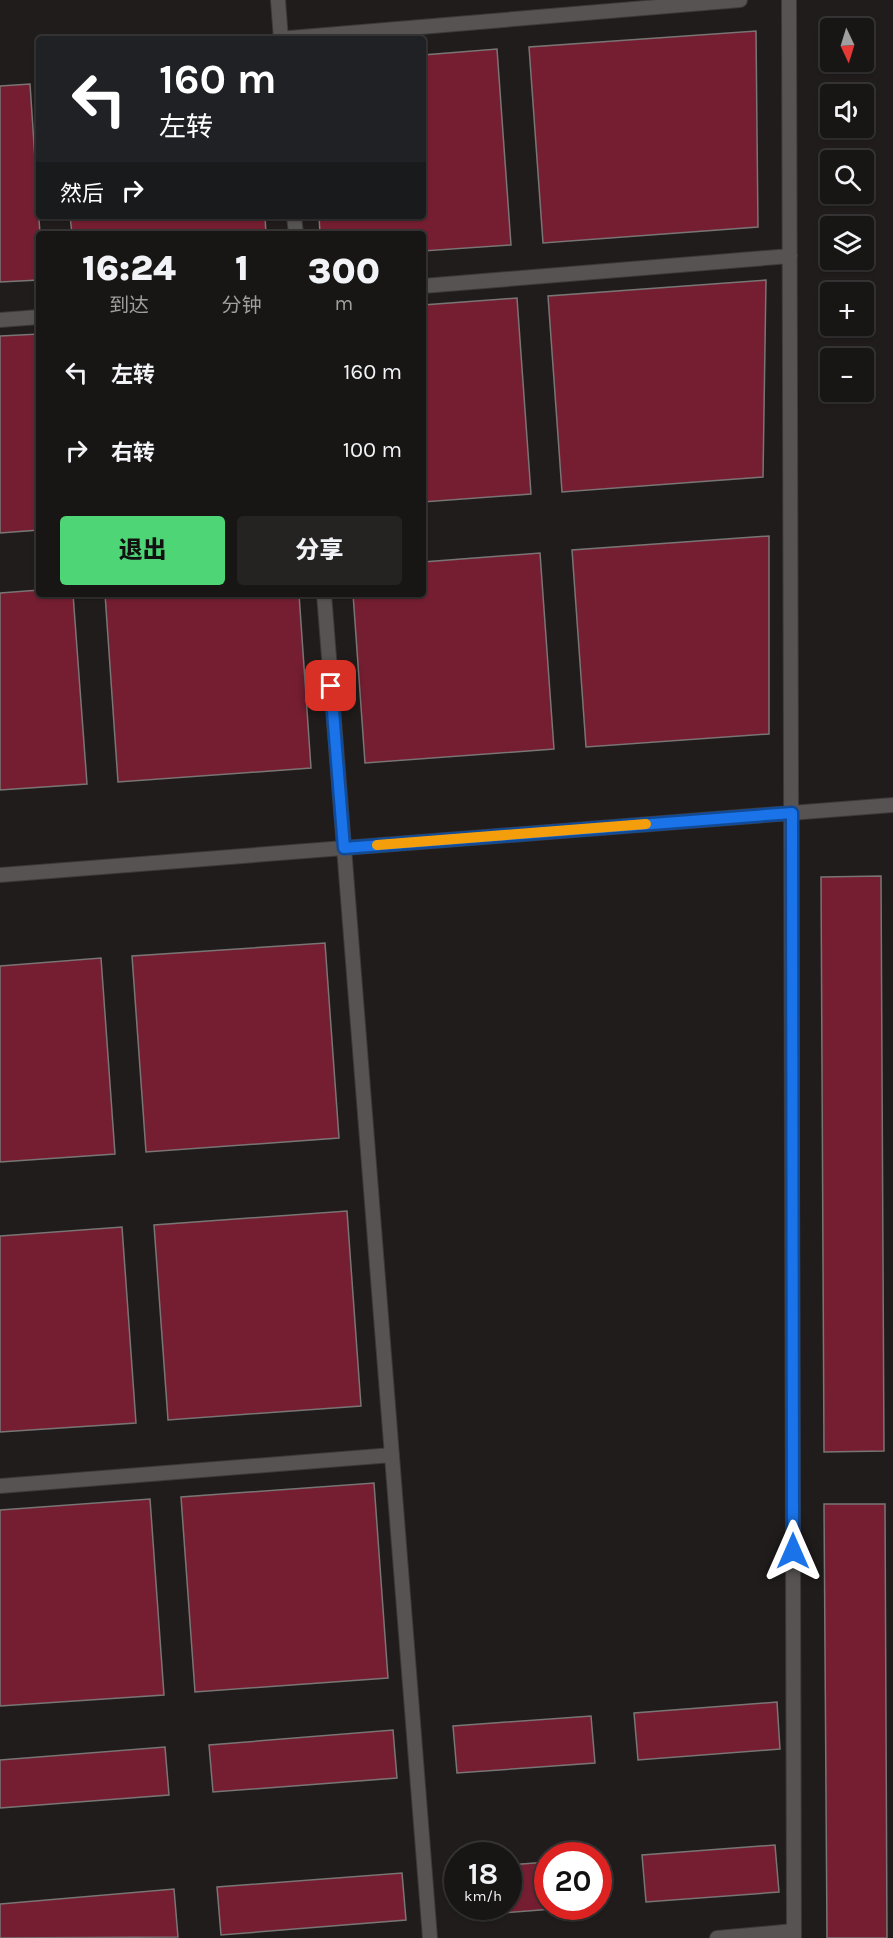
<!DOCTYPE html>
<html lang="zh">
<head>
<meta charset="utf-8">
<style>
	body { margin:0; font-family:Karla,"Noto Sans SC",sans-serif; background:#252222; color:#f1f3f6; height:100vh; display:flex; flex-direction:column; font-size:22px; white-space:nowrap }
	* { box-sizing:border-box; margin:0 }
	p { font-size:20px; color:#9f9fa0 }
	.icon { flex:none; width:33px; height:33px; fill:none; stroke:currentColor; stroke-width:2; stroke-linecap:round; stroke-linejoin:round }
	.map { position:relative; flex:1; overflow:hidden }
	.drawer { position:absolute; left:36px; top:231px; width:390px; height:366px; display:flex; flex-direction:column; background:#181515; border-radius:6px; box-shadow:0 2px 4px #0004,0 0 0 2px #363434 }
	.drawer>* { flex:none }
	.top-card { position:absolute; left:36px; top:36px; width:390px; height:183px; border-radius:6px; box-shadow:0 2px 4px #0004,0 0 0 2px #363434; background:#202124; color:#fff; overflow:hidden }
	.needle { width:39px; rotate:176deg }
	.tools { position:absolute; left:820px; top:18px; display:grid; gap:12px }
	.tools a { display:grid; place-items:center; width:54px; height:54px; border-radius:6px; background:#181515; box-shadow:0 2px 4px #0004,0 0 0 2px #363434; font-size:30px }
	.speed { position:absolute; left:444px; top:1842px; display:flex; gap:12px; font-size:30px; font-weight:700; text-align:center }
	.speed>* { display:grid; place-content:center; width:78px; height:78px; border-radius:50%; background:#181515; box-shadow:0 2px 4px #0004,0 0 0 2px #363434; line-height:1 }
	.speed small { font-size:15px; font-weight:400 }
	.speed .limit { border:9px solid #d22; background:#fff; color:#111 }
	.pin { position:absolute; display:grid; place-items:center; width:51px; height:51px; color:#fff; margin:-26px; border-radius:12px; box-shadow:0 3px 9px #0006 }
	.me { position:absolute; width:66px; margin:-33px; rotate:0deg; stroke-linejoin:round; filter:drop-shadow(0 0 4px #0008) }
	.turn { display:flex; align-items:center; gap:21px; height:126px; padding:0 24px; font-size:27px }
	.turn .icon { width:78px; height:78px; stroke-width:2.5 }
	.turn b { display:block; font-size:42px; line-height:51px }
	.then { display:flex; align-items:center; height:57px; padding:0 24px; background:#0003; gap:12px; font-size:22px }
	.eta { display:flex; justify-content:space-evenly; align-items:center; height:102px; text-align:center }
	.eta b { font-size:36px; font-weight:800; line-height:42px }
	.action { display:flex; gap:12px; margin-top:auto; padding:12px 24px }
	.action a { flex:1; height:69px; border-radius:6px; background:#4ed676; color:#111; font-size:24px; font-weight:800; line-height:69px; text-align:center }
	.action a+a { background:#252222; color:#f1f3f6 }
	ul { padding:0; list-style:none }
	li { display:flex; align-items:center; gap:18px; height:78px; padding:0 24px }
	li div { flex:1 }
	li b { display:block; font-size:22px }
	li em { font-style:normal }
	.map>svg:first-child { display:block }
</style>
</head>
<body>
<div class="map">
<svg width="893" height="1938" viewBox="0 0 893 1938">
	<rect width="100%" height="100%" fill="#201c1c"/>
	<path fill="#751e31" stroke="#7a7575" stroke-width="1.5" d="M756 31 758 227 543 243 529 47Z
		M497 49 511 245 423 251V234H320L319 216H423V55Z
		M30 84 40 234 39 280 0 282V86Z
		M70 216H265L266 234H72Z
		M766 280 763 477 562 492 548 296Z
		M517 298 531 494 423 502V305Z
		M39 334V530L0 533V336Z
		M769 536V734L586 747 572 550Z
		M540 553 554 749 365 763 353 594H423V562Z
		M39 590V594H73L87 784 0 790V593Z
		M105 594H299L311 768 118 782Z
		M881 876 884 1451 824 1452 821 877Z
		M325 943 339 1138 146 1152 132 956Z
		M101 958 115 1154 0 1162V966Z
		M347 1211 361 1406 168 1420 154 1225Z
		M122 1227 136 1423 0 1432V1236Z
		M374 1483 388 1678 195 1692 181 1497Z
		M150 1499 164 1695 0 1706V1510Z
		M824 1504H885L887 1938H827Z
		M777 1702 780 1749 638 1760 634 1713Z
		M591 1716 595 1763 457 1773 453 1726Z
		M393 1730 397 1778 213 1792 209 1745Z
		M165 1747 169 1795 0 1808V1760Z
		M775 1845 779 1892 646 1902 642 1855Z
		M598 1859 603 1906H598Z
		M548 1862V1906H592L465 1916V1906H508V1865Z
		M402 1873 406 1920 221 1935 217 1887Z
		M174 1889 178 1937 0 1938V1904Z"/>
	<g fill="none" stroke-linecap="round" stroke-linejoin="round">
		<g stroke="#3c393a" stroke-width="16">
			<path id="service" d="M278 0 281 39
				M789 0 794 1938
				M278 39 740 0
				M294 216 296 234
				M423 286 790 256
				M0 320 39 317
				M324 594 430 1938
				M0 875 893 805
				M0 1486 392 1455
				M717 1938 794 1931"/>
		</g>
		<use href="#service" stroke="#575353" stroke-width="14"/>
	</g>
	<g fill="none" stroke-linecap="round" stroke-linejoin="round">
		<g stroke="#114b97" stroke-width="15">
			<path id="route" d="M331 686 344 848 792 813 793 1551"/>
		</g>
		<use href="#route" stroke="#1a73e8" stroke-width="10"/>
		<path stroke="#f59e0b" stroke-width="10" d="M377 845 646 824"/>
	</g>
</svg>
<div class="tools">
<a><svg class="needle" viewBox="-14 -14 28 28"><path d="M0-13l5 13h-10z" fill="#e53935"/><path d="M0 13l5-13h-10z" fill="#9f9fa0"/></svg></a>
<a><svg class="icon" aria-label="sound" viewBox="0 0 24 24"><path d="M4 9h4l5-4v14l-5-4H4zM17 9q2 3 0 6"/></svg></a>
<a><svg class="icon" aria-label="search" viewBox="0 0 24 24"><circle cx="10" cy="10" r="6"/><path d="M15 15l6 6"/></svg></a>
<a><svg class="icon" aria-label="layers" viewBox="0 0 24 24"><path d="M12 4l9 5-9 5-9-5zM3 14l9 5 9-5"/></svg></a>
<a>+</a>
<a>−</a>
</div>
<div class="speed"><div>18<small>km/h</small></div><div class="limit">20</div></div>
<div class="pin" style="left:331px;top:686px;background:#d93025"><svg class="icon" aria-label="arrive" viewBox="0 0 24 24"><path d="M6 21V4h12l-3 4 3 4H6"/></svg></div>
<svg class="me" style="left:793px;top:1551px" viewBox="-20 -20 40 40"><path d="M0-17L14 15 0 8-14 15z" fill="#1a73e8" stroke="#fff" stroke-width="4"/></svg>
<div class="top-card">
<div class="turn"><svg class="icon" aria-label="left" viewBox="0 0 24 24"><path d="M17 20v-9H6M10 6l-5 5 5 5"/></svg><div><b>160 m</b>左转</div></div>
<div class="then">然后<svg class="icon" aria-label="right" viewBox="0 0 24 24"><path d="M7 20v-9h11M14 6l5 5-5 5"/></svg></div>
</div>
<section class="drawer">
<div class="eta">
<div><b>16:24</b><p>到达</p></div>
<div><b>1</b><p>分钟</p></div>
<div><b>300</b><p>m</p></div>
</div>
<ul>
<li><svg class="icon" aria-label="left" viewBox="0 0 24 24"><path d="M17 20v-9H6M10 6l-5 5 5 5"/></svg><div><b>左转</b></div><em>160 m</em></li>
<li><svg class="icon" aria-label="right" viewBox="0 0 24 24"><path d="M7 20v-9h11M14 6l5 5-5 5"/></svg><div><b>右转</b></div><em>100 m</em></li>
</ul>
<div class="action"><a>退出</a><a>分享</a></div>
</section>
</div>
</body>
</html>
